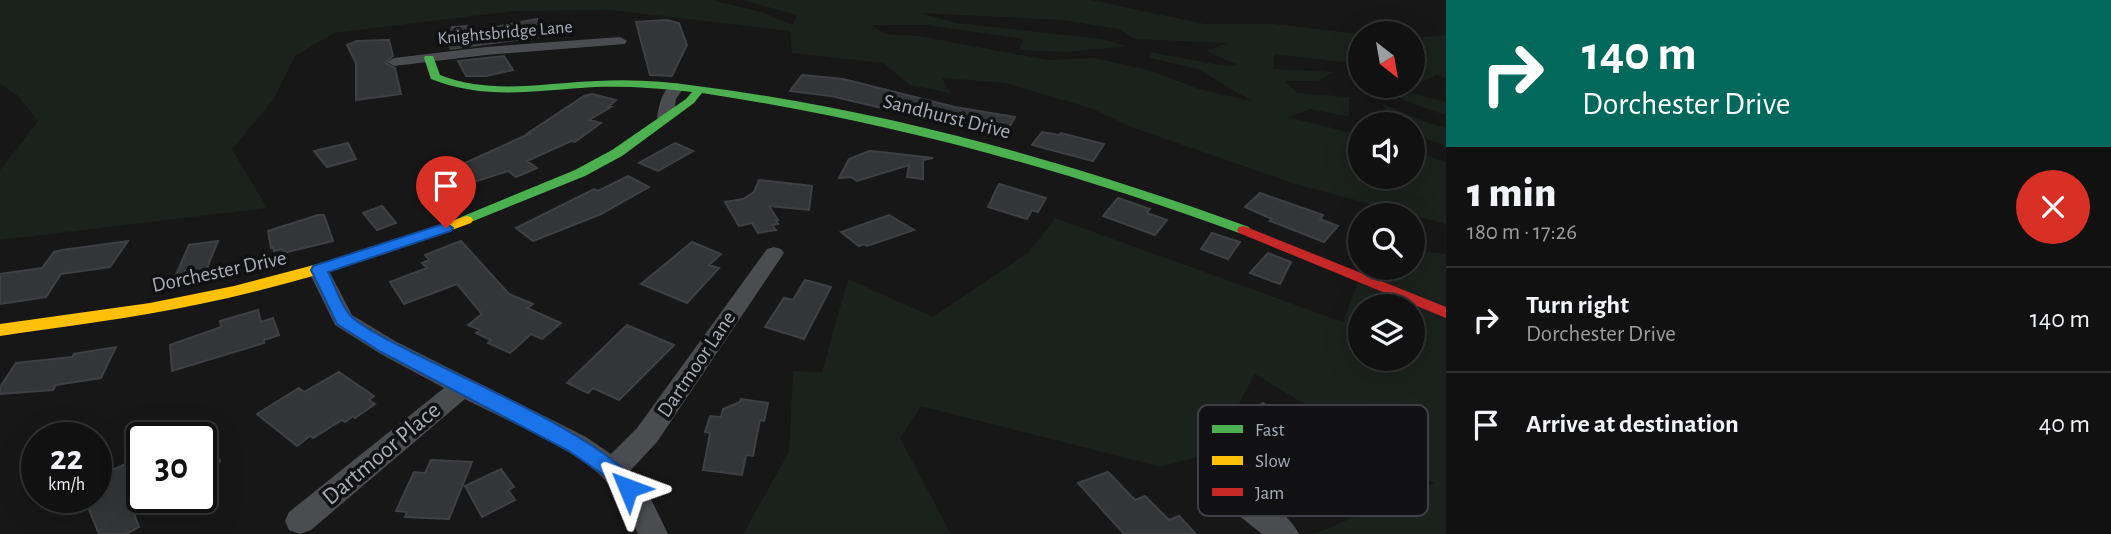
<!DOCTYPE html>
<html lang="en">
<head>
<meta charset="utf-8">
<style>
	body { margin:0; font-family:"Alegreya Sans",sans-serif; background:#1e1f1f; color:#f1f3f6; height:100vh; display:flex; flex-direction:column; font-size:26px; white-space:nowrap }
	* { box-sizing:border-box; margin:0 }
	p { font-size:23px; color:#9c9d9f }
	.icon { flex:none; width:38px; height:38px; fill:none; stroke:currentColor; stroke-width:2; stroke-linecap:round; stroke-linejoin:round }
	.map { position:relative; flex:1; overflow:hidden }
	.sheet { display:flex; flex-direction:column; background:#111; width:665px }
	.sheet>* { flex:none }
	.banner { background:#00695c; color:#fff; overflow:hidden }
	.needle { width:46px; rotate:149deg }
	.buttons { position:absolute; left:1348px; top:21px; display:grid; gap:14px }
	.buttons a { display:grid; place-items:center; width:77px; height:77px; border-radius:50%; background:#111; box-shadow:0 7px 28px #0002,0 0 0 2px #303131; font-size:35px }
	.speed { position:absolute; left:21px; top:422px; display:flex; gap:14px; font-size:35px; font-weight:700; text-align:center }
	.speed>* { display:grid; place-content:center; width:91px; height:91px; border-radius:50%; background:#111; box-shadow:0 7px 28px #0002,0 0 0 2px #303131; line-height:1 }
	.speed small { font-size:18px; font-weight:400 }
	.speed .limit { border:4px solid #111; border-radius:10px; background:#fff; color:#111 }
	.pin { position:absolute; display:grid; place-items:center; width:60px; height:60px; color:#fff; margin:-72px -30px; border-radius:50% 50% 50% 0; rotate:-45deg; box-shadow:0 0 7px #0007 }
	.pin .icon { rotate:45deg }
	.me { position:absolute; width:77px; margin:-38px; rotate:314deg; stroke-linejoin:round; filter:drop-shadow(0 0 5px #0008) }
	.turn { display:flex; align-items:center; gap:24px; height:147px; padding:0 21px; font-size:32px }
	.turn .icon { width:91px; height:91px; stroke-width:2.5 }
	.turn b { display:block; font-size:49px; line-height:60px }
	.round { display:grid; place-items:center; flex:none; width:74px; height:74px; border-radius:37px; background:#1e1f1f }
	.head { display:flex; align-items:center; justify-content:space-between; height:119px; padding:0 21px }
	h1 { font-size:42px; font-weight:800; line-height:52px }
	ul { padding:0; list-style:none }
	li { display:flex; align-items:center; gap:21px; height:105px; padding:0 21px; border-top:2px solid #303131 }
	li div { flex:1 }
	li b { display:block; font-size:26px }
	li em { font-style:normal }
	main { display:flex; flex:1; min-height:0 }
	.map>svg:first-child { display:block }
</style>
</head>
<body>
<main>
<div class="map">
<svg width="1446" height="534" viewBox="0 0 1446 534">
	<rect width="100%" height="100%" fill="#171717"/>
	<path fill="#1b211c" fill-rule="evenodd" d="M0 0H711L761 12 793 25 797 15 742 0H1091L1205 24H1274L1360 34V64L1275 54 1273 69 1335 72 1318 81H1285L1297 93 1349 97V117L1310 109 1288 117 1360 135V177H1412V150L1446 162V224L1298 185 1131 127 1093 109 1005 83 942 78 950 93 910 85 883 63 792 53 790 31 610 10 515 11 334 33 295 56 274 99 232 149 267 208 0 240V170L38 121 17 95 0 84ZM921 13 1061 20 1119 29 1134 39 1227 43 1206 51 1240 66 1220 65 1149 52 1150 58 1198 69 1251 101 1199 89 1149 70 1094 58 1048 60 919 36 885 34 872 25H927L1023 39 1020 50 1068 52 1126 46 1102 39 957 23Z
		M1446 35V78L1437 75 1421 82 1412 77V38Z
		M1383 86 1446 102V115L1404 101Z
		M1381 103 1420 120 1446 128V146L1412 134V124H1398Z
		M1055 218 1343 322 1363 268H1412V244L1422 251 1446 254V534H1314L1434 483 1255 374 1212 453 1161 467 921 406 900 438 951 534H743L789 452 793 371 822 372 848 279 933 317 1029 252ZM1360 306H1412V359H1360Z"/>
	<path fill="#343537" stroke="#3f4043" stroke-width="2" d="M537 19 538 37 451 49 448 44 452 27 471 26 470 32Z
		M666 20 679 23 687 45 672 76 650 75 636 22Z
		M384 40H389L393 56 385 63 395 68 401 94 356 100V63L347 45 357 41Z
		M504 56 513 70 486 76H466L458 61Z
		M802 75 843 79 955 107 1015 117 1004 137 831 96 790 91Z
		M592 94 616 100 608 107H611L589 120 601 123 575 142 571 141 527 161 537 168 516 177 508 171 474 182 456 167 531 133H528L584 96Z
		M1042 132 1059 135 1061 133 1104 144 1093 161 1032 145Z
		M348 143 356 159 327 167 314 151Z
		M675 143 693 151 658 171 639 163Z
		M869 151 881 152 933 158 923 160V179L907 177 909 165 857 181 851 177 839 178 849 159Z
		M628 176 649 187 601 214 533 241 516 228 594 189 598 191Z
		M452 180 469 197 448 205 431 186Z
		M759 180 812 186 809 210 769 206 778 220H776L778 224 772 225 776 230 758 233 752 223 739 226 725 202 743 199 754 192Z
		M999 184 1036 195 1046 198 1038 212 1032 210 1027 219 988 207Z
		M1260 193 1323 215 1320 219 1338 226 1324 242 1270 221 1272 219 1245 207Z
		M1118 198 1150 209 1147 213 1167 220 1155 235 1103 216Z
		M382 206 396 223 377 230 363 213Z
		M318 215H324L333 241 283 253 282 249 274 251 273 247 271 248 268 231Z
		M889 215 914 230 867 246 864 244 859 246 841 232Z
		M1212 233 1240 242 1228 259 1201 249Z
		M128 241 110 267 61 274 46 297 0 304V274L42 268 54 252 62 250Z
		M218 241 205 273 175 277 189 245Z
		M461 241 509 294 533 304 527 308 561 323 542 339 531 334 510 353 488 343 491 340 476 333 480 330 468 325 482 314 457 284 404 304 390 282 427 268 422 263 429 260 425 255Z
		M692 242 721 254 709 265 719 268 687 303 641 284Z
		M1268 253 1291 262 1280 284 1250 273Z
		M805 280 831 287 804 339 765 327 784 298 793 300Z
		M258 310 261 322 273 318 279 335 264 340V343L172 371 170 345 221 327 220 321Z
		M627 325 674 345 619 400 593 388 588 393 567 383Z
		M116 347 101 378 56 385 53 390 0 394V387L16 363 72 357 74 354Z
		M339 372 374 396 369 400 375 404 355 418 353 416 345 422 342 420 313 438 310 436 297 446 257 414 299 388 304 392Z
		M741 399 768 403 764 421 760 420 753 456 746 455 742 475 703 470 710 433 705 432 710 416 721 417 723 409 740 402Z
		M1263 403 1311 433 1346 463 1297 476 1272 451 1267 452 1243 431 1251 427 1240 421Z
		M201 428 220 461 201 471Z
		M142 456V494L129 500 139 527 126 534H99L88 507 101 500 96 488V478Z
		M431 460 472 462 449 519 405 517 407 512 396 511 414 472 425 473Z
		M501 469 514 487 508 490 515 500 482 517 465 486Z
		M1108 472 1135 500 1145 496 1169 520 1179 516 1196 534H1124L1078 483Z"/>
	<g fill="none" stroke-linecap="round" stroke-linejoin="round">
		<path fill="#4b4c50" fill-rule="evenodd" d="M620 37 627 41 625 44 486 55 394 66 387 62 394 58 486 47Z
			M677 83 684 87 676 99 673 117 665 122 659 120 657 117C660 103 662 87 677 83Z
			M774 247 781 249 784 253 657 442 630 471 651 499 668 534H638C629 515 618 495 604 479 579 451 501 418 465 399L311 530 300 534 289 530 285 521 289 512 444 388 379 353 335 325 308 270 312 265H326L352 315 395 341 586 437 611 454 637 428 767 249Z
			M1238 486C1258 493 1290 515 1299 534H1262L1228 507 1223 498 1228 489Z"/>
		<path fill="#4caf50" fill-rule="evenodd" d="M425 56H433L440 75C491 95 543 83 597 81 630 79 664 81 697 86 886 110 1070 162 1249 227L1251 230 1244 234 1239 233C1064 169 887 121 702 93L694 103 622 156 585 176 466 224 461 223 459 220 461 217 575 170 612 150 686 99 692 92C660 88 627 86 595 87 539 90 486 101 431 79L424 58Z"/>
		<path fill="#ffc107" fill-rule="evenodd" d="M466 216 471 217 473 220 471 223C383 256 293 285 200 304 134 318 67 326 0 336V324L150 303 234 286 329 261Z"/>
		<path fill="#c62828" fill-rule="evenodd" d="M1244 226 1446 307V318L1239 233 1237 230 1239 227Z"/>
	</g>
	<path fill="#1a73e8" stroke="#114b97" stroke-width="2" d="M446 223 453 228 451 231 328 272C335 285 340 304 350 315 359 326 396 344 410 351 460 377 617 444 639 488L636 494 628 497 620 494 605 476 569 451 381 352 337 324 311 270 313 266Z"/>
	<g text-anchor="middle" stroke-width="7" stroke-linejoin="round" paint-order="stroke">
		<g font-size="18" fill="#a8adb8" stroke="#111113">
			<text transform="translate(505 32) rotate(-5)" y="6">Knightsbridge Lane</text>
		</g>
		<g font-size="21" fill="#a8adb8" stroke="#111113">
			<text transform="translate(947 116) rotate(14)" y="7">Sandhurst Drive</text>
			<text transform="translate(219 271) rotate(-12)" y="7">Dorchester Drive</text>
			<text transform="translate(696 364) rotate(-56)" y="7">Dartmoor Lane</text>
		</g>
		<g font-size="24" fill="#a8adb8" stroke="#111113">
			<text transform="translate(381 453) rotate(-40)" y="8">Dartmoor Place</text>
		</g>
	</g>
	<rect x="1198" y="405" width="230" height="111" rx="10" fill="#111113" stroke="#3e4045" stroke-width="2"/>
	<rect x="1212" y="425" width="31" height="8" fill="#4caf50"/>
	<rect x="1212" y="456" width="31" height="9" fill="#ffc107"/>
	<rect x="1212" y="488" width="31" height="8" fill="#c62828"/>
	<g font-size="19" fill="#a8adb8">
		<text x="1255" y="436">Fast</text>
		<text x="1255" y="467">Slow</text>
		<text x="1255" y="499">Jam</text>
	</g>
</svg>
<div class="buttons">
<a><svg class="needle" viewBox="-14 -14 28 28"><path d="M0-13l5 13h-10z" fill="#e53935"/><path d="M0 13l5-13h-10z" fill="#9c9d9f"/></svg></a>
<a><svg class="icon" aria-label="sound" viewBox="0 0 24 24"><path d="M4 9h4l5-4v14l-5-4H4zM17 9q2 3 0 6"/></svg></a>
<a><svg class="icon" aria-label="search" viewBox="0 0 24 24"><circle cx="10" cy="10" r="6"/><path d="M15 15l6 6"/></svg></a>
<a><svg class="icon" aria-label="layers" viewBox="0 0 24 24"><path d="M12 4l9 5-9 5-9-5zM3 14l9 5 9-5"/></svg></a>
</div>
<div class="speed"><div>22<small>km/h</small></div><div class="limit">30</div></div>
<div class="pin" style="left:446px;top:228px;background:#d93025"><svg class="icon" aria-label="arrive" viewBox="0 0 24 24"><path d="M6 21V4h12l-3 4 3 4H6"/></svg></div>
<svg class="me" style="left:628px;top:488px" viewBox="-20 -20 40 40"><path d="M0-17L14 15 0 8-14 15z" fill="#1a73e8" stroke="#fff" stroke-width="4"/></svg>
</div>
<section class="sheet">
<div class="banner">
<div class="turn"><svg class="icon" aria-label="right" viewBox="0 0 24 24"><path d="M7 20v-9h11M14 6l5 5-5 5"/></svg><div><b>140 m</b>Dorchester Drive</div></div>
</div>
<div class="head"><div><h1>1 min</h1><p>180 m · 17:26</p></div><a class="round" style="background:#d93025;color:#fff"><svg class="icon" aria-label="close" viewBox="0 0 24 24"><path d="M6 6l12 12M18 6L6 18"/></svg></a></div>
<ul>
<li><svg class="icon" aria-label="right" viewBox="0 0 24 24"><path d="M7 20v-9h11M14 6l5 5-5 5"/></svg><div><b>Turn right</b><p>Dorchester Drive</p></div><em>140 m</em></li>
<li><svg class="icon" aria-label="arrive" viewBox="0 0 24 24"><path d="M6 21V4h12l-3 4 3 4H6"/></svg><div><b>Arrive at destination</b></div><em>40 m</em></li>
</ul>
</section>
</main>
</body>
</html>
